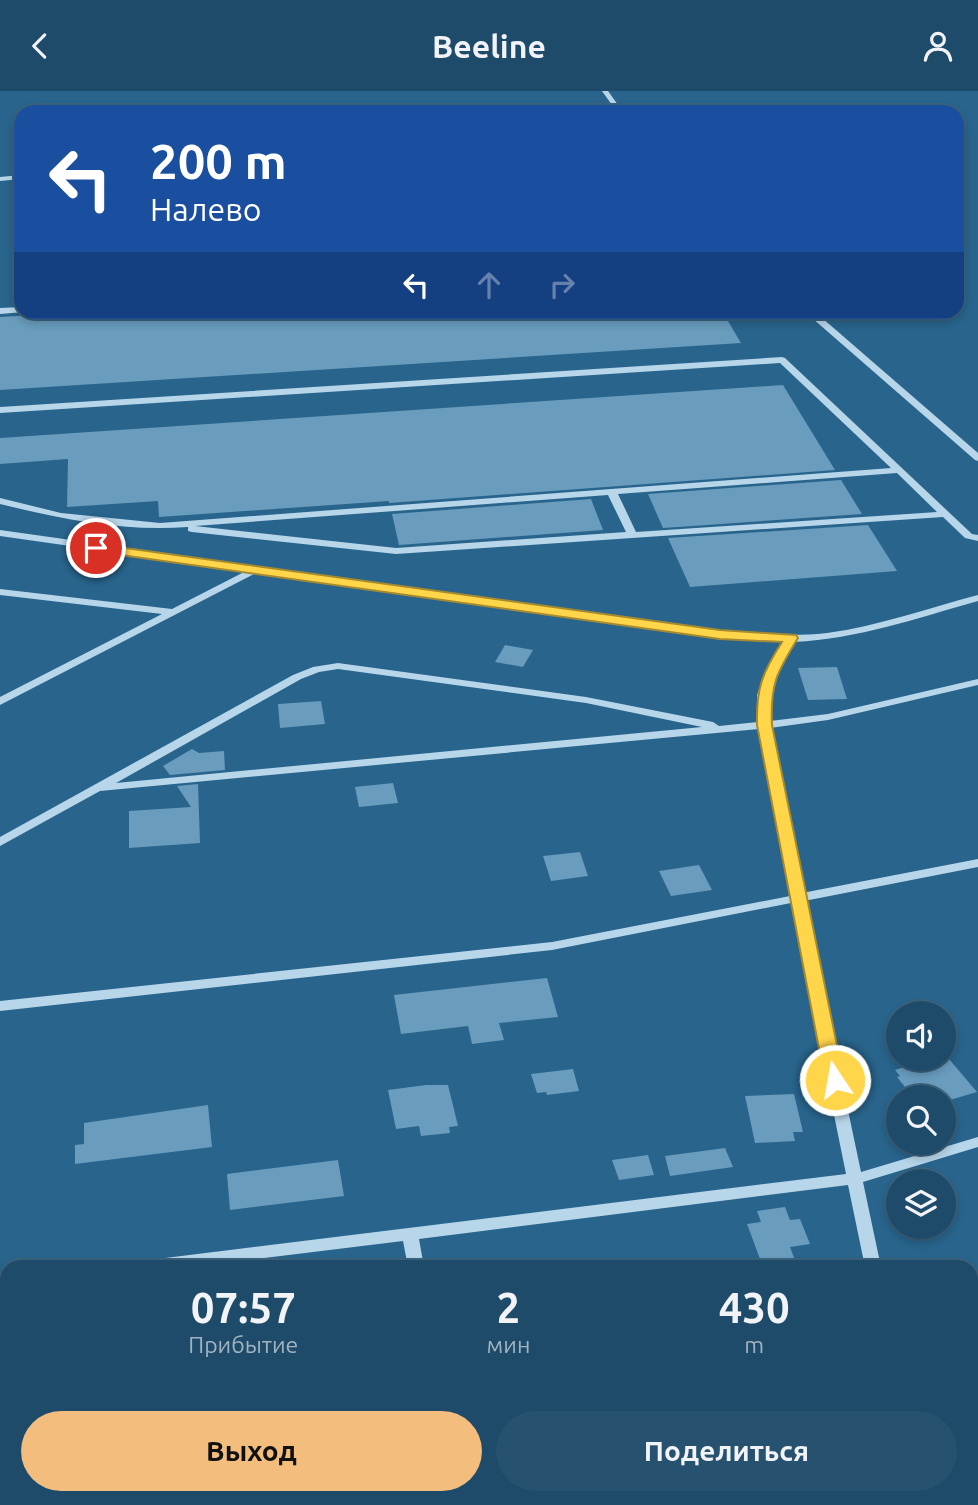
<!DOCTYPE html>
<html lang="ru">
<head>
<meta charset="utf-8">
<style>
	body { margin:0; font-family:Ubuntu,sans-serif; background:#26526f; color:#f1f3f6; height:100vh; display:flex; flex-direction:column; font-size:26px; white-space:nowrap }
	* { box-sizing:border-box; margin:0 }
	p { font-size:23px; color:#a1b3c0 }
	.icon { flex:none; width:38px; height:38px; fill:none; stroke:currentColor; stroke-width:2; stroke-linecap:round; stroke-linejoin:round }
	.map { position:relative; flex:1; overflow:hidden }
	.sheet { position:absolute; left:0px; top:1169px; width:978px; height:245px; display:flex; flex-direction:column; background:#1e4b69; border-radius:21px 21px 0 0; box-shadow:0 4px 10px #0003,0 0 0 2px #3c637d }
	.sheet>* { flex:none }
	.banner { position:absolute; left:14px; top:14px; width:950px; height:214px; border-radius:21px; box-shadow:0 4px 10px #0003,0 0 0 2px #3c637d; background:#1a4fa0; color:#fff; overflow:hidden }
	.buttons { position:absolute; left:886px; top:910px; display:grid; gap:14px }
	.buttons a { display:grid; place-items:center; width:70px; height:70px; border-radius:50%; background:#1e4b69; box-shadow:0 4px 10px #0003,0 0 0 2px #3c637d; font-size:35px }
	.pin { position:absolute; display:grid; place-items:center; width:60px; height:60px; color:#fff; margin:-30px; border:4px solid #fff; border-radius:50%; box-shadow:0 2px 7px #0007 }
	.me { position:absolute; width:77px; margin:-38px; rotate:348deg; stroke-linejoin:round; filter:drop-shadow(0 0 5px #0008) }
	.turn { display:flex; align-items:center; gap:24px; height:147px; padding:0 21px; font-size:32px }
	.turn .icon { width:91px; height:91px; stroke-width:2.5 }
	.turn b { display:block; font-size:49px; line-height:60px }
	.lanes { display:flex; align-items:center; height:66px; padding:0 21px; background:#0003; justify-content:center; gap:35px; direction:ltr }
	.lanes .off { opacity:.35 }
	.eta { display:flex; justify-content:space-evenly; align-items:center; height:119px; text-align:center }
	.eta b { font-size:42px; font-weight:700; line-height:49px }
	.button { display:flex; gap:14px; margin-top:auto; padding:14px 21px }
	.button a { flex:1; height:80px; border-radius:42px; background:#f2bd7d; color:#111; font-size:28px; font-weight:700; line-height:80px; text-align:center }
	.button a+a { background:#26526f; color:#f1f3f6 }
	header { display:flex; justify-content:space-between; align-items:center; height:91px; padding:0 21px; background:#1e4b69; font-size:32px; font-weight:700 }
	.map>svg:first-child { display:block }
</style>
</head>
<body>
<header><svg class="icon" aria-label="back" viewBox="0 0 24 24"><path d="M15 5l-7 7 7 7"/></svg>Beeline<svg class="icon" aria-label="person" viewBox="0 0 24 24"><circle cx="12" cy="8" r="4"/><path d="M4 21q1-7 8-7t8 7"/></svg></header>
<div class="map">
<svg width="978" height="1414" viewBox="0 0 978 1414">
	<rect width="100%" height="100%" fill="#28648c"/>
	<path fill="#699cbd" d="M101 220H722L741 252 0 299V226Z
		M783 294 835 379 389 412V410L159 426 158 410 67 416 68 368 0 373V347Z
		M841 389 862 423 663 437 648 403Z
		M591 408 603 439 399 454 392 423Z
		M868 434 897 480 690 496 668 447Z
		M505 554 533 559 523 576 495 571Z
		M837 576 847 608 808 609 798 577Z
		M321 610 325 633 280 637 278 613Z
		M192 658 199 662 224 660 225 679 170 684 163 675Z
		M393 692 398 712 359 716 355 696Z
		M198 693 200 752 129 757V720L191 716 177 695Z
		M580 761 588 785 551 790 543 765Z
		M699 774 712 799 671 805 659 780Z
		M547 887 558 926 499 932 504 949 472 953 468 935 401 943 394 904Z
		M910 968H949L977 1001 943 1011V1006H913L897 986 900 985 895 979 914 973Z
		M573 978 579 1000 547 1004 546 1001 537 1002 531 983Z
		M426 994H448L458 1035 449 1036 450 1042 421 1045 419 1035 396 1038 388 999Z
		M794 1003 803 1041H793L795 1050 755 1052 745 1005Z
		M208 1014 212 1056 75 1073V1054L84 1053V1032Z
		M725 1057 733 1076 670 1085 665 1065Z
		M648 1064 654 1084 619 1089 612 1069Z
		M338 1069 344 1105 230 1119 227 1083Z
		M785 1116 790 1129 800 1128 810 1153 790 1156 796 1172 763 1176 747 1133 761 1131 757 1120Z"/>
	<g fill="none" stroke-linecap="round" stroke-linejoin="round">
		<path fill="#b7d6ea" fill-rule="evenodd" d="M602 0H608L623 21H617Z
			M21 84V88L0 90V86Z
			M21 216V220L24 221 0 223V217Z
			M804 220H814L978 362V370L975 369Z
			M782 266 785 267 972 443 978 444V450L965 447 943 426 396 463 192 441 188 440V436C125 441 61 428 0 413V407L61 422 160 432 891 377 780 272 0 322V316ZM897 382 937 421 636 441 618 403ZM608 404 626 441 396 457 195 435Z
			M0 439 720 540C756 543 791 546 827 542 879 535 928 517 978 504V510C917 527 858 548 794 551 775 581 768 593 770 630L828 623 978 588V594L828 629 770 637 802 802 978 768V776L804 810 861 1081 978 1046V1056L863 1091 881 1176H865L848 1094 419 1148 424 1176H408L403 1150 190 1176H133L135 1172 141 1170 846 1083 791 812 552 859 0 920V910L552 851 790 805 759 638 100 700 0 755V746L293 584 313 576 338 572 586 606 713 631 719 635 758 631 757 604 767 576 783 551 720 546 258 481 0 614V606L162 523 0 504V498L172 518 246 480 0 445ZM338 578 586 612 702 636 116 692 301 588 319 581Z
			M0 1187H7V1199H0Z
			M978 1353V1368L971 1370V1355Z
			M451 1407H469L470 1414H452Z
			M820 1407H852L849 1412 845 1414H813L816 1409Z
			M910 1407H928L930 1414H912Z"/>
	</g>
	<path fill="#ffd54a" stroke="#a68a30" stroke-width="2" d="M96 453 720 539 796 544 798 547C777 581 770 593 772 634L844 989 841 993H828L825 989 757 634C756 598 762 582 782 551L720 548 92 460 90 457Z"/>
</svg>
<div class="buttons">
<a><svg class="icon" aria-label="sound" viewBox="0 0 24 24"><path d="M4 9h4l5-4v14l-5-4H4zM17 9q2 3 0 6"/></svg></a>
<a><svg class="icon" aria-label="search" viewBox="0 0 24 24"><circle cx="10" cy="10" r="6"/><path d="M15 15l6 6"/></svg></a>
<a><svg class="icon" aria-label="layers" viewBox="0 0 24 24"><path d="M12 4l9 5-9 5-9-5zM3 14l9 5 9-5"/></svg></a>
</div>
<div class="pin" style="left:96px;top:457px;background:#d93025"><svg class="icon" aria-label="arrive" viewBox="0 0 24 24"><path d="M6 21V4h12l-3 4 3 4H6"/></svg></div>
<svg class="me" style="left:835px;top:989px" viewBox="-20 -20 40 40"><circle r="17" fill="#ffd54a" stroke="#fff" stroke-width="3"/><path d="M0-11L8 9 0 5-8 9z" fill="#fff"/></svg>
<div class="banner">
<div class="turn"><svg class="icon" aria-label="left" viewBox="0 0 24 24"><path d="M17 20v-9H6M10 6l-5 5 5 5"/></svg><div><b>200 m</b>Налево</div></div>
<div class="lanes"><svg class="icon" aria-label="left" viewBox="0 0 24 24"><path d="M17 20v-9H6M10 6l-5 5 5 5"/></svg><svg class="icon off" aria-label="ahead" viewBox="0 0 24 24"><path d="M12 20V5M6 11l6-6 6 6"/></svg><svg class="icon off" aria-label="right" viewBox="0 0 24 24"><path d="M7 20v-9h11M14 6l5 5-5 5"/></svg></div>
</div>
<section class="sheet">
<div class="eta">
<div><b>07:57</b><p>Прибытие</p></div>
<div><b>2</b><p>мин</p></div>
<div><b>430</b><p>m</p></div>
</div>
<div class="button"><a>Выход</a><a>Поделиться</a></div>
</section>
</div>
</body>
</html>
